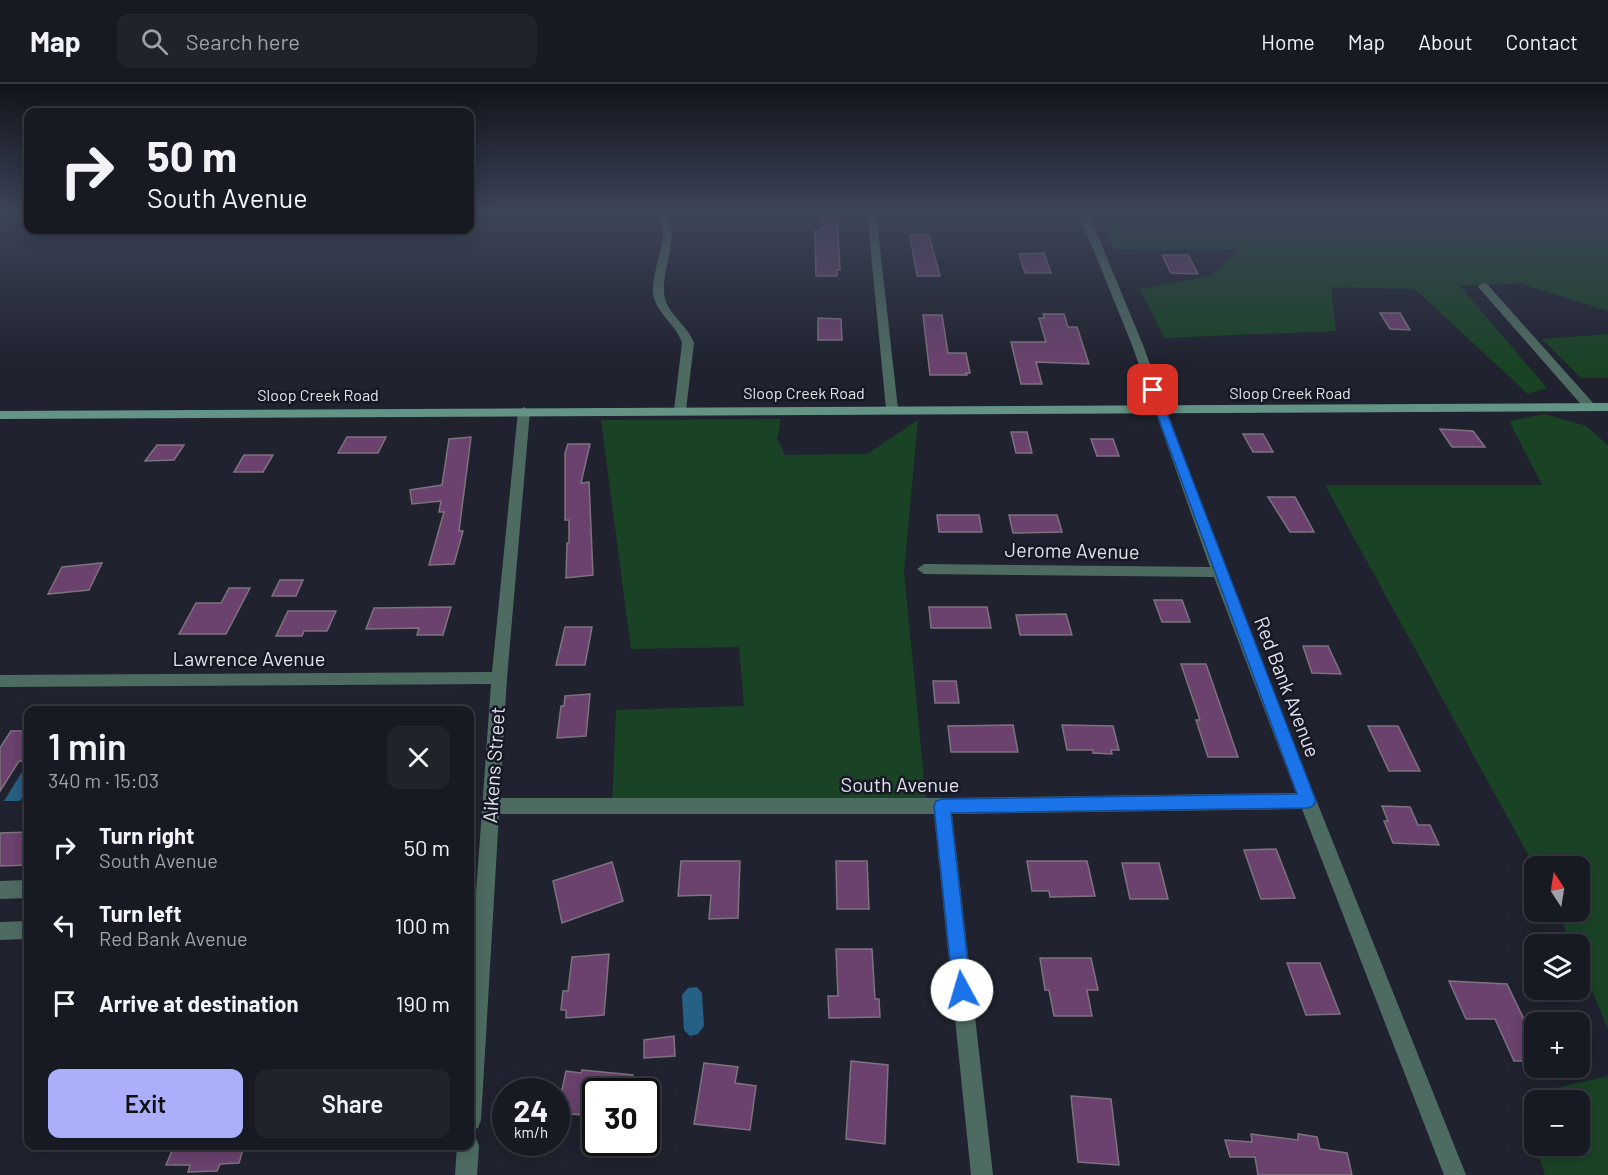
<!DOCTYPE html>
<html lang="en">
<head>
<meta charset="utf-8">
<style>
	body { margin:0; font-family:Barlow,sans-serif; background:#21232b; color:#f1f3f6; height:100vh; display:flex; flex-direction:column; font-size:22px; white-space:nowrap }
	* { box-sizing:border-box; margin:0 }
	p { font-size:20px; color:#9fa1a6 }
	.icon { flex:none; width:33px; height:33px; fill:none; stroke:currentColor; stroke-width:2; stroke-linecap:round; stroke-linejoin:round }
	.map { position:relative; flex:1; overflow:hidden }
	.side { position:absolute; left:24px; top:622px; width:450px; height:444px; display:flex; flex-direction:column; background:#181a23; border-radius:12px; box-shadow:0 3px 15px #0003,0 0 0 2px #363841 }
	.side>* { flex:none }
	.guide { position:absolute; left:24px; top:24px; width:450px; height:126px; border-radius:12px; box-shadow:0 3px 15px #0003,0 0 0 2px #363841; background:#181a23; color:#f1f3f6; overflow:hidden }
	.needle { width:39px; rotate:348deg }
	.fabs { position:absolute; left:1524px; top:772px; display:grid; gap:12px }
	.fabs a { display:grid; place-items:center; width:66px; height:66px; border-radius:12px; background:#181a23; box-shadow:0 3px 15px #0003,0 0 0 2px #363841; font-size:30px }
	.speed { position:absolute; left:492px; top:994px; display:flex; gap:12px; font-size:30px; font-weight:700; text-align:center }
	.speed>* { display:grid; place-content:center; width:78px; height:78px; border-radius:50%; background:#181a23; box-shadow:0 3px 15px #0003,0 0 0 2px #363841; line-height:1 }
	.speed small { font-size:15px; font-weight:400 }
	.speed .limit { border:3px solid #111; border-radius:9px; background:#fff; color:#111 }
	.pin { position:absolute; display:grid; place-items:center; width:51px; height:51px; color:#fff; margin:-26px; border-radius:12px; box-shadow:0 3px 9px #0006 }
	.me { position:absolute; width:66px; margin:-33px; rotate:354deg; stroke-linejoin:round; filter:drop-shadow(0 0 4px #0008) }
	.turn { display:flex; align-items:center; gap:21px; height:126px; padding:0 24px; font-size:27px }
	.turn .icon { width:78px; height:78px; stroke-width:2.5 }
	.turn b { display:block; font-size:42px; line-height:51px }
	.round { display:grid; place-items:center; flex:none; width:63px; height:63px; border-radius:12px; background:#21232b }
	.headline { display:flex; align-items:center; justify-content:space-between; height:102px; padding:0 24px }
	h1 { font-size:36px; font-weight:600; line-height:45px }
	.cta { display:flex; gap:12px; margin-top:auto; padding:12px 24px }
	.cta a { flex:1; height:69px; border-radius:12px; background:#abaffb; color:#111; font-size:24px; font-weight:600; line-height:69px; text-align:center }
	.cta a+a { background:#21232b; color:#f1f3f6 }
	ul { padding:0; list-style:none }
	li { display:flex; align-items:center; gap:18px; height:78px; padding:0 24px }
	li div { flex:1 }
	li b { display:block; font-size:22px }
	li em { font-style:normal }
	header { display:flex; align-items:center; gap:36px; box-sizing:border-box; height:84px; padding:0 30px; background:#181a23; border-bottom:2px solid #363841 }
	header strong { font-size:28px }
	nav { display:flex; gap:33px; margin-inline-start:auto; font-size:21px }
	.search { width:420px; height:54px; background:#21232b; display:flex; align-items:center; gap:15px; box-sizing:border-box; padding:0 21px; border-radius:12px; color:#9fa1a6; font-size:22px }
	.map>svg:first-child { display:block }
</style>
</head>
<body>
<header>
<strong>Map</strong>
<div class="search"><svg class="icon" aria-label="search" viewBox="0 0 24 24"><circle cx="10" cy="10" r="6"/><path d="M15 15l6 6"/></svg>Search here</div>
<nav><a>Home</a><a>Map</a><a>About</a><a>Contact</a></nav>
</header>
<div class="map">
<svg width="1608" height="1091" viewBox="0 0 1608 1091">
	<rect width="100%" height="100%" fill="#20222f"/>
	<path fill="#1a4326" d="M1100 128H1608V227L1519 199 1460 202 1547 304 1528 310 1415 205 1331 203 1336 247 1164 254 1140 205 1210 192 1239 166 1113 165Z
		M1608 250V294H1581L1542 255Z
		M1545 330 1586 342 1608 361V945L1580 878V861H1572L1558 828H1580V783H1535L1325 401H1542L1509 337Z
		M781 335 777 355 785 371 867 370 918 336 904 488 927 726 612 725 616 626 744 622 739 563 631 565 601 336Z
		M1608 992V1091H1545L1536 1062H1580V1017H1534V1055L1522 1012Z"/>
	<path fill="#266084" d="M22 688H28V703L20 717H4Z
		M697 903 702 909 704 942 698 950 690 952 684 946 682 911 688 904Z"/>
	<path fill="#6a426d" stroke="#7e727f" stroke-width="1.5" d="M821 132H837L840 186H837V192H816L815 147H822Z
		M910 151H929L940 192H917Z
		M1044 169 1051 189H1025L1019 170Z
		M1162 171H1188L1198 190 1171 189Z
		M1380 229H1400L1410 246 1390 245Z
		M1043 230H1064L1068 243H1077L1089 280 1036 278 1042 300H1021L1011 258H1046L1039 234H1045Z
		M923 231H942L948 269H966L970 289H966L967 291H930Z
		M818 234 841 235 842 256H818Z
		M1440 345 1473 347 1485 363H1452Z
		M1011 348H1027L1032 369H1016Z
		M1243 350H1263L1273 368H1253Z
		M347 353H386L378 369H338Z
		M471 353 459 447H463L454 480 429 481 444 428H439L441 417 412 420 410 406 442 401 449 355Z
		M1091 355H1113L1119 372H1097Z
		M568 360H590L581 399 589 398 593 491 566 494 567 459H569V436H565V369Z
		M157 361H184L174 376 145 377Z
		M244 371H273L263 388H234Z
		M1268 413H1295L1314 448H1290Z
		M937 431H979L982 448H939Z
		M1009 431H1057L1062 448 1013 449Z
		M102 479 89 506 48 510 62 483Z
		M280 496H303L296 512H272Z
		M229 504H250L226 550H179L196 519H221Z
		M1154 516H1182L1190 538H1162Z
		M451 523 443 551H417L419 544 366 545 374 524Z
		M929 523H987L991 544H931Z
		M288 527H336L327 547H304L302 552H276Z
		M1066 530 1072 551H1020L1016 531Z
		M565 543H592L585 581H556Z
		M1303 562H1328L1341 590 1312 589Z
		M1181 580H1206L1238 673H1208L1196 636H1200Z
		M933 597H956L959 619H935Z
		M590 610 586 652 557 654 561 622H564L565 612Z
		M1013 641 1018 668H951L948 642Z
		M1062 641 1113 642 1119 666H1111L1112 670 1093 669V666H1067Z
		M1368 642H1398L1420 687H1389Z
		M11 647H28V677H19L0 707V664Z
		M1382 722 1410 723 1418 741H1430L1439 761 1393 759 1384 737H1388Z
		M28 748V781L0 782V749Z
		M1276 765 1295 814 1261 815 1244 766Z
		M681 777H740L738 834 709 835 711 811 678 812Z
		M836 777H867L869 825H837Z
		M1027 777H1087L1095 812 1050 813 1049 807H1032Z
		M612 778 623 817 562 839 553 797Z
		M1122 779H1159L1168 815H1130Z
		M836 865H872L875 915H879L880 933 829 934 828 912H838Z
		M609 870 604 931 566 934V926H561L563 907H568L572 873Z
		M1040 874H1091L1098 906H1087L1092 932H1054L1049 906H1045Z
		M1287 879H1320L1340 930 1306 931Z
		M1449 897 1507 900 1529 946H1534V977H1514L1495 935H1466Z
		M674 952 675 972 644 974V956Z
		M851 977 888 981 885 1060 846 1055Z
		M704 979 738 983 735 999 756 1002 750 1046 694 1040Z
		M582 986 633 991 629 1008H596V1032L557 1029 566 987 581 989Z
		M1071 1012 1111 1015 1119 1081 1078 1078Z
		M1251 1050 1298 1056V1050L1317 1053 1320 1065 1347 1069 1352 1091H1258L1255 1073H1230L1225 1056 1252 1058Z
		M174 1062H244L239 1079 220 1080 217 1087 188 1088 190 1081H166Z"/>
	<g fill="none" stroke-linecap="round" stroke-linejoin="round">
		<path fill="#4e6b62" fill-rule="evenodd" d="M653 128H663C683 147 662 182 664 208 665 230 687 239 694 259L686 326 680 330 674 326 682 259C676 239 655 230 653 208 652 188 665 160 663 144 662 137 658 133 653 128Z
			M867 128H876L898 325 892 329 886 325Z
			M1078 128H1088L1143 261 1225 485 1285 638 1466 1091H1444L1302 725 952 730 993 1091H971L934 730H499L481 1036 478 1044 470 1047V893L491 600 0 603V591L492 588 518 327 524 323 530 327 507 594 500 714H942L1296 709 1214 493 924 490 917 485 924 480 1210 483 1132 261Z
			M1483 199 1487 200 1594 320V326H1586L1479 204 1478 202Z
			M28 796V814L0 815V797Z
			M28 837V855L0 856V838Z
			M470 1052 476 1054 479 1062 477 1091H455L457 1062H470Z"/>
		<path fill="#649486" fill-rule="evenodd" d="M1608 319V327L0 335V327Z"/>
	</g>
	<linearGradient id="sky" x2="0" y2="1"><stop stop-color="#12131a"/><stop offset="0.46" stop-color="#3c4458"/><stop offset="1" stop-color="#3c4458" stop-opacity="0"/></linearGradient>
	<rect width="1608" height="280" fill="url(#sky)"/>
	<path fill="#1a73e8" stroke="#114b97" stroke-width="1.5" d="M1153 302 1158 306 1316 717 1313 722 1308 724 951 729 971 906 968 913 962 916 955 913 953 906 934 722 936 717 942 715 1297 710 1148 306Z"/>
	<g text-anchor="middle" stroke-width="5" stroke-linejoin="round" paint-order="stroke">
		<g font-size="16" fill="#e1e2eb" stroke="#171825">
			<text x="804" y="315">Sloop Creek Road</text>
			<text x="1290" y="315">Sloop Creek Road</text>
			<text x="318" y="317">Sloop Creek Road</text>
		</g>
		<g font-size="20" fill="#e1e2eb" stroke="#171825">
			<text transform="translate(1072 467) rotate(1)" y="7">Jerome Avenue</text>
			<text x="249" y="582">Lawrence Avenue</text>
			<text transform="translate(1287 603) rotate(69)" y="7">Red Bank Avenue</text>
			<text transform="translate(494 681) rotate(-86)" y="7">Aikens Street</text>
			<text x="900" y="708">South Avenue</text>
		</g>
	</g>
</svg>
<div class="fabs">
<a><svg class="needle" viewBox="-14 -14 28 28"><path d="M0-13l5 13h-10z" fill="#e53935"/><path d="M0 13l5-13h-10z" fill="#9fa1a6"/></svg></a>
<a><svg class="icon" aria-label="layers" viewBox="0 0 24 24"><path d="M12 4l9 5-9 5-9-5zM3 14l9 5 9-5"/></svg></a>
<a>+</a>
<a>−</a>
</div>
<div class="speed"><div>24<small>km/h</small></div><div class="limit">30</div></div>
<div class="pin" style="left:1153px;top:306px;background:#d93025"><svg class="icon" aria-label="arrive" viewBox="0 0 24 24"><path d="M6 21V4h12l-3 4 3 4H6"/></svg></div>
<svg class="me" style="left:962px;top:906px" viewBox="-20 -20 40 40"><circle r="19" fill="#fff"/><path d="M0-13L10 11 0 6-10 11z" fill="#1a73e8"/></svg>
<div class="guide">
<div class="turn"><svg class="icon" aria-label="right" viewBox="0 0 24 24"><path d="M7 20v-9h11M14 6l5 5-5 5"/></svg><div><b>50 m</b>South Avenue</div></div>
</div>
<section class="side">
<div class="headline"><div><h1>1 min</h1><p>340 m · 15:03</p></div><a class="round"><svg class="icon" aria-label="close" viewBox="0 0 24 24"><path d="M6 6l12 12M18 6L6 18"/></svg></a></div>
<ul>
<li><svg class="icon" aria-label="right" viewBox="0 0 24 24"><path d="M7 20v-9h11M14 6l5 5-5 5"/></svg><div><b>Turn right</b><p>South Avenue</p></div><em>50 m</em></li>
<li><svg class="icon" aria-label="left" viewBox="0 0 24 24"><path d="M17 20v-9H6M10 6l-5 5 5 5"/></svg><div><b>Turn left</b><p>Red Bank Avenue</p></div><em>100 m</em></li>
<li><svg class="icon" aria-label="arrive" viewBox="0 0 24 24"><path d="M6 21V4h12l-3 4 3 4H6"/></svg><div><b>Arrive at destination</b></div><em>190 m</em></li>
</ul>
<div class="cta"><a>Exit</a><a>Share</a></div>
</section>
</div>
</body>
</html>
